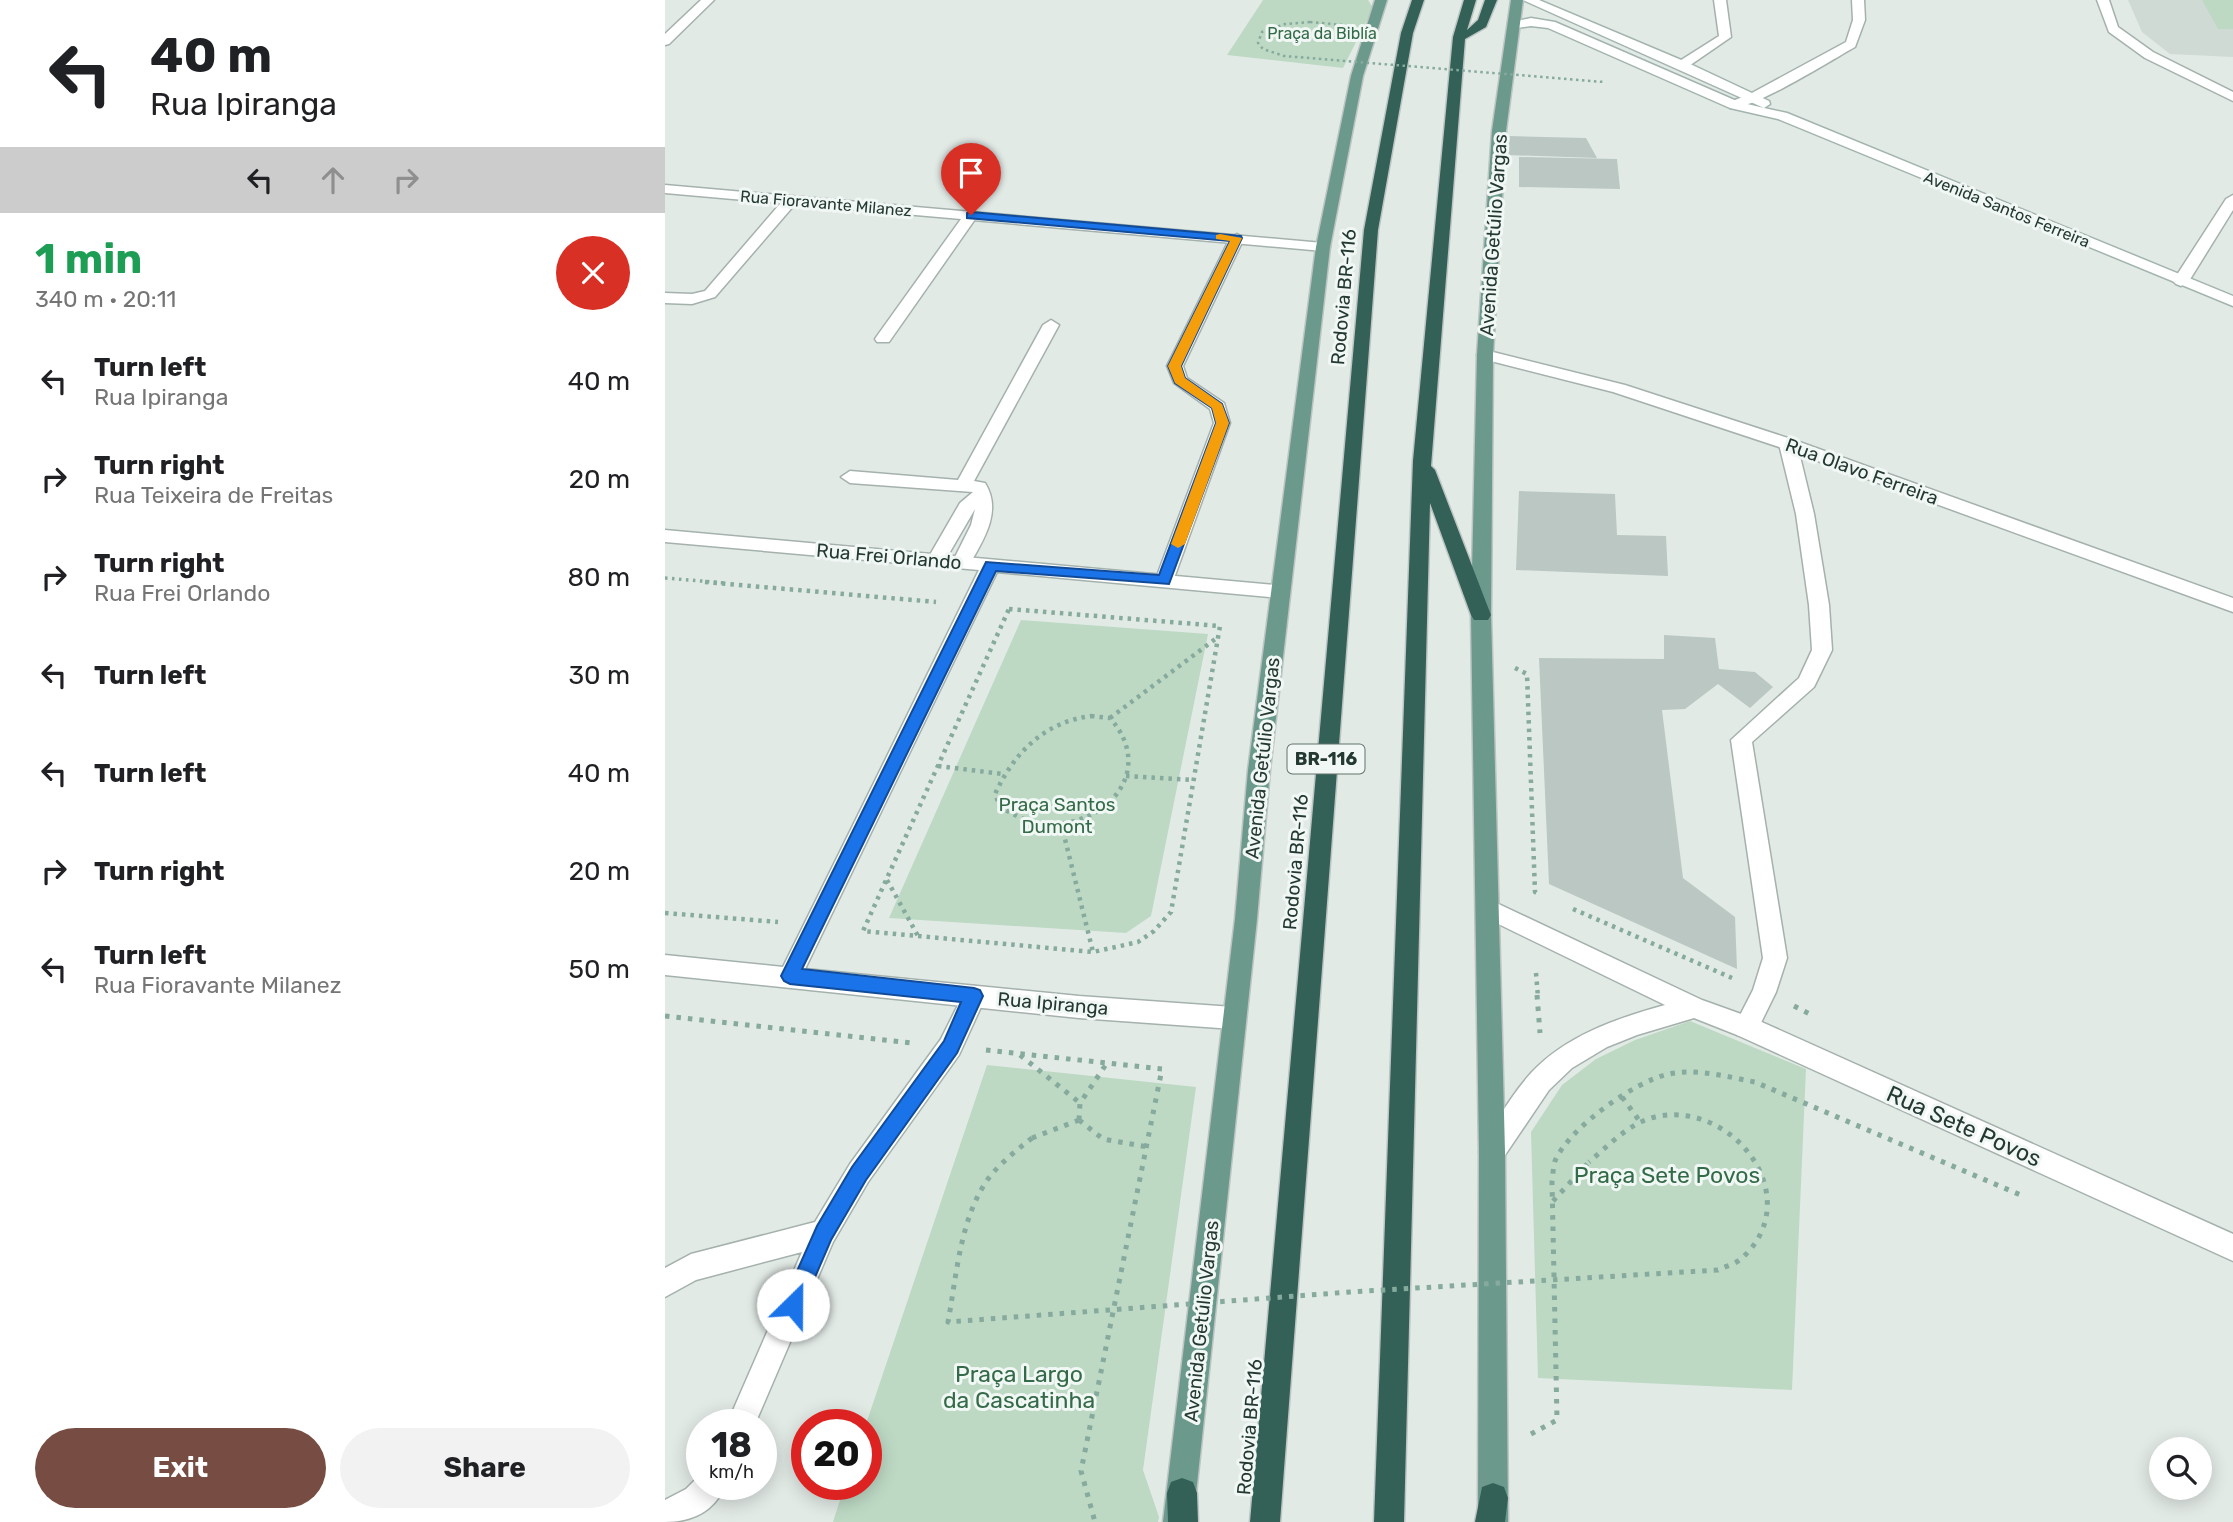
<!DOCTYPE html>
<html lang="en">
<head>
<meta charset="utf-8">
<style>
	body { margin:0; font-family:Rubik,sans-serif; background:#f2f2f2; color:#202124; height:100vh; display:flex; flex-direction:column; font-size:26px; white-space:nowrap }
	* { box-sizing:border-box; margin:0 }
	p { font-size:23px; color:#757577 }
	.icon { flex:none; width:38px; height:38px; fill:none; stroke:currentColor; stroke-width:2; stroke-linecap:round; stroke-linejoin:round }
	.map { position:relative; flex:1; overflow:hidden }
	.panel { display:flex; flex-direction:column; background:#fff; width:665px }
	.panel>* { flex:none }
	.hud { background:#fff; color:#202124; overflow:hidden }
	.fabs { position:absolute; left:1484px; top:1437px; display:grid; gap:14px }
	.fabs a { display:grid; place-items:center; width:63px; height:63px; border-radius:50%; background:#fff; box-shadow:0 4px 18px #0003; font-size:35px }
	.speed { position:absolute; left:21px; top:1409px; display:flex; gap:14px; font-size:35px; font-weight:700; text-align:center }
	.speed>* { display:grid; place-content:center; width:91px; height:91px; border-radius:50%; background:#fff; box-shadow:0 4px 18px #0003; line-height:1 }
	.speed small { font-size:18px; font-weight:400 }
	.speed .limit { border:10px solid #d22; background:#fff; color:#111 }
	.pin { position:absolute; display:grid; place-items:center; width:60px; height:60px; color:#fff; margin:-72px -30px; border-radius:50% 50% 50% 0; rotate:-45deg; box-shadow:0 0 7px #0007 }
	.pin .icon { rotate:45deg }
	.me { position:absolute; width:77px; margin:-38px; rotate:23deg; stroke-linejoin:round; filter:drop-shadow(0 0 5px #0008) }
	.turn { display:flex; align-items:center; gap:24px; height:147px; padding:0 35px; font-size:32px }
	.turn .icon { width:91px; height:91px; stroke-width:2.5 }
	.turn b { display:block; font-size:49px; line-height:60px }
	.lanes { display:flex; align-items:center; height:66px; padding:0 35px; background:#0003; justify-content:center; gap:35px; direction:ltr }
	.lanes .off { opacity:.35 }
	.round { display:grid; place-items:center; flex:none; width:74px; height:74px; border-radius:37px; background:#f2f2f2 }
	.head { display:flex; align-items:center; justify-content:space-between; height:119px; padding:0 35px }
	h1 { font-size:42px; font-weight:700; line-height:52px; color:#1e9e55 }
	.cta { display:flex; gap:14px; margin-top:auto; padding:14px 35px }
	.cta a { flex:1; height:80px; border-radius:42px; background:#774d43; color:#fff; font-size:28px; font-weight:700; line-height:80px; text-align:center }
	.cta a+a { background:#f2f2f2; color:#202124 }
	ul { padding:0; list-style:none }
	li { display:flex; align-items:center; gap:21px; height:98px; padding:0 35px }
	li div { flex:1 }
	li b { display:block; font-size:26px }
	li em { font-style:normal }
	main { display:flex; flex:1; min-height:0 }
	.map>svg:first-child { display:block }
</style>
</head>
<body>
<main>
<section class="panel">
<div class="hud">
<div class="turn"><svg class="icon" aria-label="left" viewBox="0 0 24 24"><path d="M17 20v-9H6M10 6l-5 5 5 5"/></svg><div><b>40 m</b>Rua Ipiranga</div></div>
<div class="lanes"><svg class="icon" aria-label="left" viewBox="0 0 24 24"><path d="M17 20v-9H6M10 6l-5 5 5 5"/></svg><svg class="icon off" aria-label="ahead" viewBox="0 0 24 24"><path d="M12 20V5M6 11l6-6 6 6"/></svg><svg class="icon off" aria-label="right" viewBox="0 0 24 24"><path d="M7 20v-9h11M14 6l5 5-5 5"/></svg></div>
</div>
<div class="head"><div><h1>1 min</h1><p>340 m · 20:11</p></div><a class="round" style="background:#d93025;color:#fff"><svg class="icon" aria-label="close" viewBox="0 0 24 24"><path d="M6 6l12 12M18 6L6 18"/></svg></a></div>
<ul>
<li><svg class="icon" aria-label="left" viewBox="0 0 24 24"><path d="M17 20v-9H6M10 6l-5 5 5 5"/></svg><div><b>Turn left</b><p>Rua Ipiranga</p></div><em>40 m</em></li>
<li><svg class="icon" aria-label="right" viewBox="0 0 24 24"><path d="M7 20v-9h11M14 6l5 5-5 5"/></svg><div><b>Turn right</b><p>Rua Teixeira de Freitas</p></div><em>20 m</em></li>
<li><svg class="icon" aria-label="right" viewBox="0 0 24 24"><path d="M7 20v-9h11M14 6l5 5-5 5"/></svg><div><b>Turn right</b><p>Rua Frei Orlando</p></div><em>80 m</em></li>
<li><svg class="icon" aria-label="left" viewBox="0 0 24 24"><path d="M17 20v-9H6M10 6l-5 5 5 5"/></svg><div><b>Turn left</b></div><em>30 m</em></li>
<li><svg class="icon" aria-label="left" viewBox="0 0 24 24"><path d="M17 20v-9H6M10 6l-5 5 5 5"/></svg><div><b>Turn left</b></div><em>40 m</em></li>
<li><svg class="icon" aria-label="right" viewBox="0 0 24 24"><path d="M7 20v-9h11M14 6l5 5-5 5"/></svg><div><b>Turn right</b></div><em>20 m</em></li>
<li><svg class="icon" aria-label="left" viewBox="0 0 24 24"><path d="M17 20v-9H6M10 6l-5 5 5 5"/></svg><div><b>Turn left</b><p>Rua Fioravante Milanez</p></div><em>50 m</em></li>
</ul>
<div class="cta"><a>Exit</a><a>Share</a></div>
</section>
<div class="map">
<svg width="1568" height="1522" viewBox="0 0 1568 1522">
	<rect width="100%" height="100%" fill="#e2eae6"/>
	<path fill="#d0dad5" d="M1463 0H1568V57L1505 54 1477 32Z"/>
	<path fill="#bdd9c4" d="M598 0H703L708 8 678 68 562 55Z
		M1537 0H1568V29H1553Z
		M356 620 543 634 486 916 461 933 224 918Z
		M1025 1021 1141 1069 1127 1390 873 1378 866 1132 897 1085 931 1059 970 1040Z
		M322 1065 531 1087 478 1470 494 1517 493 1522H168L180 1484H201V1424Z"/>
	<path fill="#bac7c2" d="M844 136 921 138 932 158 842 155Z
		M854 157 952 159 955 189 854 187Z
		M854 491 950 494 952 535 1001 536 1003 576 851 570Z
		M999 635 1050 638 1054 669 1090 672 1108 687 1085 708 1053 684 1020 709 997 710 1018 878 1070 917 1072 969 884 884 874 658 999 659Z"/>
	<g fill="none" stroke-linecap="round" stroke-linejoin="round">
		<g stroke="#a5b1ac" stroke-width="3">
			<path id="lane" d="M1049 0H1061L1066 37 1021 68H1013V62L1054 36Z
				M126 196 133 200 131 203 50 297 27 304 0 303V293L27 294 40 291 121 197Z
				M306 211 313 215 224 342H212L210 339 212 336 301 212Z
				M572 234 579 238 518 366 522 378 559 403 565 423 508 581 506 586H492L490 581 549 423 545 409 509 383 502 366 565 238Z
				M386 320 394 325 309 481 320 483C338 511 318 541 303 567H289L287 563 306 525 310 509 278 564H264L262 560 295 503 308 492 185 483 176 477 185 471 293 480 378 325Z
				M1123 439 1132 444 1149 514 1164 605 1167 650 1149 687 1087 742 1122 958 1111 992 1090 1035 1081 1038 1072 1035 1069 1027 1088 990 1098 958 1066 740 1134 678 1147 650 1144 605 1131 514 1114 444Z
				M309 986 317 989 321 996 294 1055 203 1182 168 1242 90 1424H62L137 1252 31 1280 0 1297V1268L26 1254 150 1222 185 1164 276 1039 301 989Z
				M37 1473V1484H61C50 1511 28 1522 0 1522V1500L21 1489Z"/>
		</g>
		<g stroke="#a5b1ac" stroke-width="3">
			<path id="street" d="M36 0H49L4 44 0 45V34Z
				M1187 0H1199L1200 20 1190 47C1168 59 1086 111 1065 108V102L1085 94 1181 42 1188 20Z
				M1432 0H1444L1453 27 1488 52 1568 92V101L1480 58 1444 32Z
				M0 185 658 243 665 247 658 251 0 193Z
				M1568 195V210L1524 281 1516 286 1511 284 1508 281 1561 199Z
				M820 350 960 385 1129 440 1568 598V612L1117 448 948 392 814 358 812 355Z
				M0 530 622 586 624 591 622 596 615 598 332 572 140 969 414 996 568 1007 577 1010 580 1018 577 1026 568 1029 414 1018 0 975V955L118 967 314 570 0 542Z
				M823 899 1037 1000 1090 1019 1568 1234V1261L1072 1035 1029 1018 972 1035 942 1047 907 1068 884 1090 836 1161 827 1164 818 1161 814 1152 818 1143C833 1119 847 1094 867 1072 902 1035 953 1018 1000 1005L815 915 812 908 815 901Z"/>
		</g>
		<g stroke="#a2b4ad" stroke-width="3">
			<path id="secondary" d="M858 0H874L1021 62 1104 101 1105 104 1099 108 1122 113 1568 296V306L1113 119 1065 108 883 28 866 26 843 29V23L866 18 890 22 1074 102 1099 108Z"/>
		</g>
		<g stroke="#bdc4c2" stroke-width="3">
			<path id="primary" d="M710 0H722L698 76 665 247 605 770 592 919 528 1522H498L570 919 583 770 651 247 686 76Z
				M846 0H858L841 131 828 355 826 615 840 1152 843 1522H813L814 1152 806 615 812 355 827 131Z"/>
		</g>
		<g stroke="#bdc4c2" stroke-width="3">
			<path id="highway" d="M747 0H759L748 33 713 230 615 1522H585L699 230 736 33Z
				M799 0H811L802 30 813 20 820 0H832L821 27 800 39 766 466 770 470 826 615 823 620H809L806 615 765 503 739 1522H709L748 461 788 37Z
				M517 1478 528 1482 532 1493 533 1522H503L502 1493 506 1482Z
				M828 1483 839 1487 843 1498 840 1522H810L817 1487Z"/>
		</g>
		<path stroke="#86aa9d" stroke-width="2.5" stroke-dasharray="2.5 3.5" stroke-linecap="butt" d="M645 22 678 25"/>
		<path stroke="#86aa9d" stroke-width="3.5" stroke-dasharray="2.5 4.5" stroke-linecap="butt" d="M0 578 60 583"/>
		<path stroke="#86aa9d" stroke-width="4.5" stroke-dasharray="3.5 5" stroke-linecap="butt" d="M40 582 271 602
			M344 609 555 626 506 912 489 931 473 942 428 952 198 931Z
			M850 668 862 674 870 892 874 894
			M426 716 445 718C492 771 441 827 381 824 364 823 349 815 335 807L330 794C349 753 379 722 426 716Z
			M445 718 553 637
			M273 766 338 774
			M461 776 528 780
			M396 823 428 952
			M222 880 253 936
			M908 909 1067 978
			M0 913 113 922
			M871 973 873 997"/>
		<path stroke="#86aa9d" stroke-width="5" stroke-dasharray="4.5 7" stroke-linecap="butt" d="M872 995 875 1033
			M1129 1006 1149 1016
			M0 1016 246 1043
			M321 1050 497 1069 416 1471 430 1522
			M355 1055 415 1103
			M957 1097 976 1123
			M414 1120 438 1139 483 1147
			M414 1120 415 1103 442 1063
			M367 1138 414 1120
			M888 1201 924 1162
			M866 1434 892 1420 887 1182C888 1175 888 1167 890 1161 904 1128 970 1081 1004 1074 1032 1068 1063 1077 1090 1082L1358 1196"/>
		<use href="#lane" fill="#fff" fill-rule="evenodd"/>
		<use href="#street" fill="#fff" fill-rule="evenodd"/>
		<use href="#secondary" fill="#fff" fill-rule="evenodd"/>
		<use href="#primary" fill="#6b9a8d" fill-rule="evenodd"/>
		<use href="#highway" fill="#336157" fill-rule="evenodd"/>
		<path stroke="#86aa9d" stroke-width="2.5" stroke-dasharray="2.5 3.5" stroke-linecap="butt" d="M645 22 620 24 597 32 593 43 598 49 619 56 939 82"/>
		<path stroke="#86aa9d" stroke-width="5" stroke-dasharray="4.5 7" stroke-linecap="butt" d="M367 1138C353 1149 338 1161 326 1175 295 1215 292 1274 283 1322L685 1292 1053 1270C1061 1266 1071 1264 1077 1258 1143 1198 1068 1099 990 1117 964 1123 943 1146 924 1162"/>
	</g>
	<path fill="#1a73e8" stroke="#114b97" stroke-width="2" d="M306 212 576 236 577 238 516 366 520 378 557 404 564 423 504 584 331 571 137 969 309 988 315 990 318 996 292 1053 201 1180 166 1240 135 1312 128 1315 120 1312 117 1305 152 1226 187 1167 279 1041 296 1002 125 984 119 981 116 976 321 562 494 575 551 423 547 408 510 383 503 366 565 241 302 218V213Z"/>
	<path fill="#f59e0b" d="M555 234 577 238 516 366 520 378 557 404 564 423 520 544 513 548 506 544 551 423 547 408 510 383 503 366 565 241 551 239V235Z"/>
	<g text-anchor="middle" stroke-width="6" stroke-linejoin="round" paint-order="stroke">
		<g font-size="16" fill="#336a47" stroke="#f1f7f4">
			<text x="657" y="39">Praça da Biblía</text>
		</g>
		<g font-size="16" fill="#243932" stroke="#f1f7f4">
			<text transform="translate(161 203) rotate(5)" y="6">Rua Fioravante Milanez</text>
			<text transform="translate(1342 209) rotate(22)" y="6">Avenida Santos Ferreira</text>
		</g>
		<rect fill="#f1f7f4" stroke="#62726c" stroke-width="2" x="622.5" y="744.5" width="77" height="29" rx="5"/>
		<g font-size="18" font-weight="bold" fill="#243932">
			<text x="661" y="765">BR-116</text>
		</g>
		<g font-size="19" fill="#243932" stroke="#f1f7f4">
			<text transform="translate(828 235) rotate(-86)" y="7">Avenida Getúlio Vargas</text>
			<text transform="translate(678 297) rotate(-85)" y="7">Rodovia BR-116</text>
			<text transform="translate(1197 471) rotate(20)" y="7">Rua Olavo Ferreira</text>
			<text transform="translate(224 556) rotate(5)" y="7">Rua Frei Orlando</text>
			<text transform="translate(597 758) rotate(-84)" y="7">Avenida Getúlio Vargas</text>
			<text transform="translate(630 862) rotate(-85)" y="7">Rodovia BR-116</text>
			<text transform="translate(388 1003) rotate(5)" y="7">Rua Ipiranga</text>
			<text transform="translate(536 1321) rotate(-84)" y="7">Avenida Getúlio Vargas</text>
			<text transform="translate(584 1427) rotate(-85)" y="7">Rodovia BR-116</text>
		</g>
		<g font-size="19" fill="#336a47" stroke="#f1f7f4">
			<text x="392" y="811">Praça Santos<tspan x="392" dy="22">Dumont</tspan></text>
		</g>
		<g font-size="23" fill="#243932" stroke="#f1f7f4">
			<text transform="translate(1299 1126) rotate(24)" y="8">Rua Sete Povos</text>
		</g>
		<g font-size="23" fill="#336a47" stroke="#f1f7f4">
			<text x="1002" y="1183">Praça Sete Povos</text>
			<text x="354" y="1382">Praça Largo<tspan x="354" dy="26">da Cascatinha</tspan></text>
		</g>
	</g>
</svg>
<div class="fabs">
<a><svg class="icon" aria-label="search" viewBox="0 0 24 24"><circle cx="10" cy="10" r="6"/><path d="M15 15l6 6"/></svg></a>
</div>
<div class="speed"><div>18<small>km/h</small></div><div class="limit">20</div></div>
<div class="pin" style="left:306px;top:215px;background:#d93025"><svg class="icon" aria-label="arrive" viewBox="0 0 24 24"><path d="M6 21V4h12l-3 4 3 4H6"/></svg></div>
<svg class="me" style="left:128px;top:1305px" viewBox="-20 -20 40 40"><circle r="19" fill="#fff"/><path d="M0-13L10 11 0 6-10 11z" fill="#1a73e8"/></svg>
</div>
</main>
</body>
</html>
